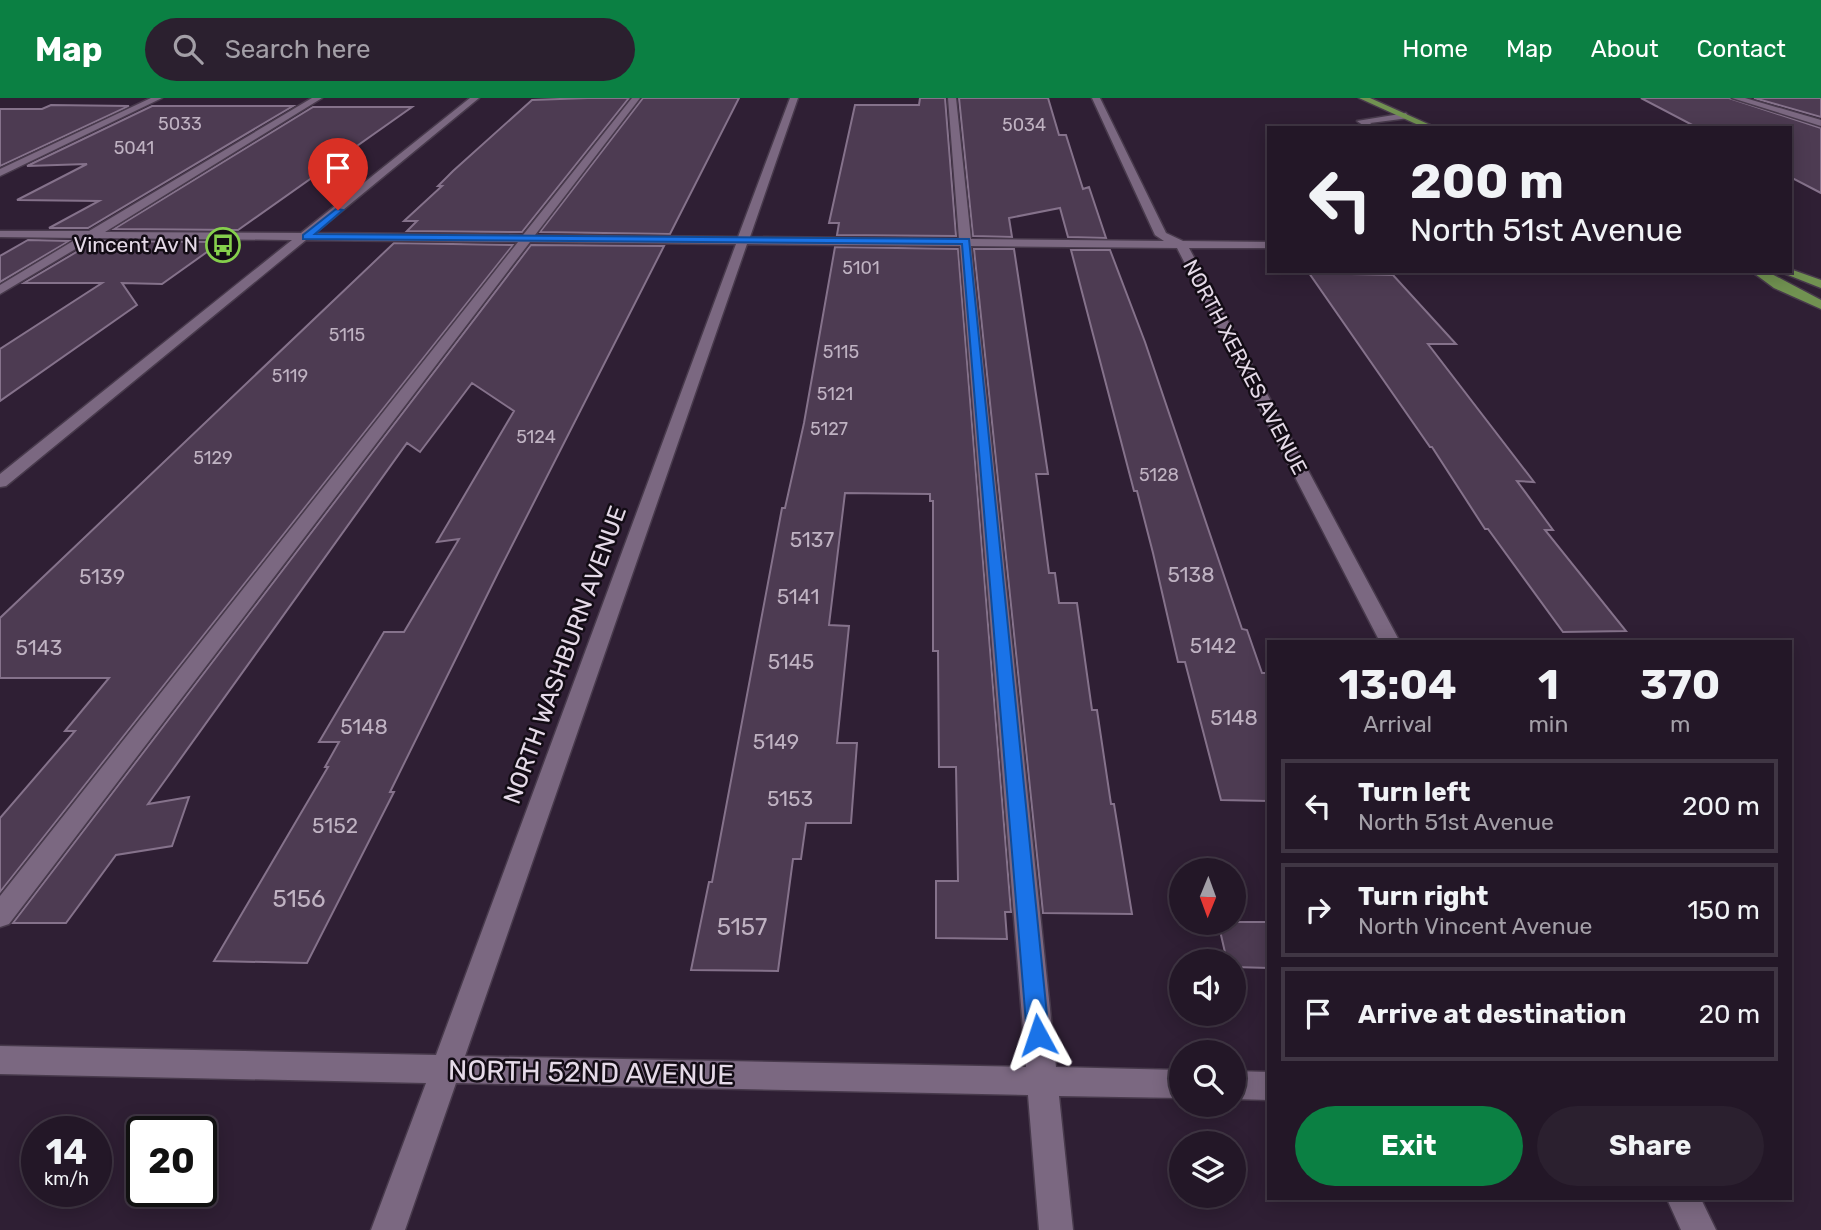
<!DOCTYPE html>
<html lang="en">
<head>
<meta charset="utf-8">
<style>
	body { margin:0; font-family:Rubik,sans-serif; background:#2b202f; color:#f1f3f6; height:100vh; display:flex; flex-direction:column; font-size:26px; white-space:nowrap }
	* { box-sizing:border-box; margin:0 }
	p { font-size:23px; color:#a39fa7 }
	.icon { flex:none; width:38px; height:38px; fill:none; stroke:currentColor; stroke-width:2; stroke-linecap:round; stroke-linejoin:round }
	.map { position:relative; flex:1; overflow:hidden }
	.panel { position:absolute; left:1267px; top:542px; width:525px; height:560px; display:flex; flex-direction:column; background:#231727; border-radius:0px; box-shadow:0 4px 18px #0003,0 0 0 2px #403644 }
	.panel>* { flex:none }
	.guide { position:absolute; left:1267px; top:28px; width:525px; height:147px; border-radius:0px; box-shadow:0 4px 18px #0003,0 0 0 2px #403644; background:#231727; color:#f1f3f6; overflow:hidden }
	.needle { width:46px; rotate:181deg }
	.fabs { position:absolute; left:1169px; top:760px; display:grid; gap:14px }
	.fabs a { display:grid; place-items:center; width:77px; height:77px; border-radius:50%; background:#231727; box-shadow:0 4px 18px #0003,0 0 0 2px #403644; font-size:35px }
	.speed { position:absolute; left:21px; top:1018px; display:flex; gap:14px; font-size:35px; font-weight:700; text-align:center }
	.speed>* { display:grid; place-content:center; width:91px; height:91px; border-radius:50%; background:#231727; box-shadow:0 4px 18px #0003,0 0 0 2px #403644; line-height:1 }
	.speed small { font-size:18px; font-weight:400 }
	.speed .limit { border:4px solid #111; border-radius:10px; background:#fff; color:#111 }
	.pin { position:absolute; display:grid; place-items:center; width:60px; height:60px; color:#fff; margin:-72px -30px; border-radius:50% 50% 50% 0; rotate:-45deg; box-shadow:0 0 7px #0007 }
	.pin .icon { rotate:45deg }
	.me { position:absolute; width:77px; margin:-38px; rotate:355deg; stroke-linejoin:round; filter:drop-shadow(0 0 5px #0008) }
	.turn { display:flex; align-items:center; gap:24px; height:147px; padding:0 28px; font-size:32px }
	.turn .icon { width:91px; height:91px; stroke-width:2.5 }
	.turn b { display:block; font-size:49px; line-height:60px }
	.eta { display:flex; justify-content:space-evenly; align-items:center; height:119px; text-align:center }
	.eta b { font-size:42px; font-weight:700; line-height:49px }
	.button { display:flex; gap:14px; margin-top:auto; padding:14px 28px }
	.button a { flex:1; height:80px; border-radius:42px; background:#0b8043; color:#fff; font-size:28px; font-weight:700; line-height:80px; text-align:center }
	.button a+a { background:#2b202f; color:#f1f3f6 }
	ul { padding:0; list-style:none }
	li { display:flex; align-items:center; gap:21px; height:94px; margin:0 14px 10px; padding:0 14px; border:4px solid #403644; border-radius:0px }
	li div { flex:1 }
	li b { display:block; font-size:26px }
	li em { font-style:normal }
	header { display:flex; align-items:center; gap:42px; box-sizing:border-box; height:98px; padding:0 35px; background:#0b8043; color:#fff }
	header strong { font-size:33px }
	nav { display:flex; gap:38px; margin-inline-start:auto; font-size:24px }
	.search { width:490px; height:63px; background:#2b202f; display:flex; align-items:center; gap:18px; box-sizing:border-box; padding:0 24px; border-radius:38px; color:#a39fa7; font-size:26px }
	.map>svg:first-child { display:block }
</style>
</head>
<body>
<header>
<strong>Map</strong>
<div class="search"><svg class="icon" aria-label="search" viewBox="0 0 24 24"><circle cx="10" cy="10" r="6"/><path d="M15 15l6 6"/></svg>Search here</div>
<nav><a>Home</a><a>Map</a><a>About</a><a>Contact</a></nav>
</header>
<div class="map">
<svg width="1821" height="1132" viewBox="0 0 1821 1132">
	<rect width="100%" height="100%" fill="#2f1f34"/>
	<path fill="#4d3b52" stroke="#85728b" stroke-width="2" d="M588 0H629L522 134 407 133 417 123H404L442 88H438L453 73 532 2Z
		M643 0H739L670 136 540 134Z
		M920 0H945L956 138 837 137 839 125H829L855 7H919Z
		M959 0H1048L1059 37H1066L1083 91 1089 89 1106 140 1068 139 1060 110 1009 120 1012 139 973 138Z
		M1641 0H1729L1821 30V95L1790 79V30H1698Z
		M1754 0H1821V19Z
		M51 7 129 8 0 68V11H42Z
		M152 8H293L88 130H49L99 103 17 102 87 66 27 68Z
		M313 9H412L238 132 114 131Z
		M28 142 69 143 0 184V158Z
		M95 143 221 144 162 186 122 185 137 207 0 303V251L102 185H24Z
		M394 145 513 147 0 794V720L75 633H65L109 580H0V520Z
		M531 147 664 148 498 475 390 694H394L307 865 214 863 328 669H325L339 644H319L384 534H404L459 441 437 444 514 313 472 285 420 354 407 345 148 706 189 699 172 748 116 757 66 825H13Z
		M835 149 958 151 1011 814H1005L1007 841 936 840V783H958L956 669H939L938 553H933V403H930V396L845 395 829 527 849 528 837 645H857L851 725H806L801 761H793L778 873 691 872 709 784H712L782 410H785L804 325Z
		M974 151H1014L1048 376H1036L1049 475H1055L1059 505H1077L1092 612H1097L1111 706H1114L1132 816 1043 815Z
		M1071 152H1110L1145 244 1242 531 1247 532 1262 575H1269V703L1221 702 1185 564H1178L1153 455 1137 393H1134Z
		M1309 175 1393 177 1456 246H1428L1534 384 1517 383 1553 432H1545L1626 533 1563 534 1488 431H1485L1432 349H1430Z
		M1218 824H1269V870L1234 869V863H1227Z"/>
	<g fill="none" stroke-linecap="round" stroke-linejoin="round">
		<g stroke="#483a4c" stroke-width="3">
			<path id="minor" d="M151 0H162L0 78V71Z
				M312 0H322L105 134 301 135 470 0H479L315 135 523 137 632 0H640L535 137 738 139 790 0H798L750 139 959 141 948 0H956L971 141 1164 143 1155 137 1092 0H1100L1166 135 1183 143 1269 144V150H1189L1400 544H1380L1177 150 971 148 1056 969 1181 972V1000L1059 998 1073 1132H1039L1028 997 456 985 405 1132H371L426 985 0 976V948L436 957 736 146 530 144 9 826 0 829V798L518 144 306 142 6 388 0 389V376L292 142 94 140 0 196V187L78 140 0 139V133H89ZM747 146 960 148 1026 969 465 958Z
				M1732 0H1745L1821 22V28Z
				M1406 15 1409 20 1370 25 1378 30H1367L1357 23Z
				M1234 973 1269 974V1002L1234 1001Z
				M1667 1101H1701L1716 1132H1681Z"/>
		</g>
		<g stroke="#483a4c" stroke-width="3">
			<path id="major" d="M1359 0H1370L1437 30H1425Z
				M1790 171 1821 182V190L1778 173H1790Z
				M1751 173H1766L1821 202V211L1774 190Z"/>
		</g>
		<use href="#minor" fill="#7b6881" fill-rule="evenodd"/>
		<use href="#major" fill="#719251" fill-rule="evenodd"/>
	</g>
	<path fill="#1a73e8" stroke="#114b97" stroke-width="2" d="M336 111 343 112 315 136 969 141 1049 937 1046 944 1038 947 1030 944 1027 937 962 146 303 141V137Z"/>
	<defs>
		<g id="bus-ring" transform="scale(1.75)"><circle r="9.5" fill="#130c15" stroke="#85cf4c" stroke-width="1.5"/><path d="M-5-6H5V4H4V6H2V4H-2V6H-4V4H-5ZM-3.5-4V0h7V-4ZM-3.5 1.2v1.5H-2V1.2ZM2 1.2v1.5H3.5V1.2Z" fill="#85cf4c"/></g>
	</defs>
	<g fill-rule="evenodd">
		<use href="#bus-ring" x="223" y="147"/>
	</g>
	<g text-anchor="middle" stroke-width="5" stroke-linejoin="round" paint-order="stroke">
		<g font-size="18" fill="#bfb2c2">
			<text x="180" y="32">5033</text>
			<text x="1024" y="33">5034</text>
			<text x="134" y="56">5041</text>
			<text x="861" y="176">5101</text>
			<text x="347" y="243">5115</text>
			<text x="841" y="260">5115</text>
			<text x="290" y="284">5119</text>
			<text x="835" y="302">5121</text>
			<text x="829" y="337">5127</text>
			<text x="536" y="345">5124</text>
			<text x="213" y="366">5129</text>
			<text x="1159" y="383">5128</text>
		</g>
		<g font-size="21" fill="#e5dae8" stroke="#130c15" text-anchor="end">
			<text x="198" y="154">Vincent Av N</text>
		</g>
		<g font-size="21" fill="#e5dae8" stroke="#130c15">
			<text transform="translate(1245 269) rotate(62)" y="7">NORTH XERXES AVENUE</text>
		</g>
		<g font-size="21" fill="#bfb2c2">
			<text x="812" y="449">5137</text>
			<text x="1191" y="484">5138</text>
			<text x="102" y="486">5139</text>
			<text x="798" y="506">5141</text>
			<text x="1213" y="555">5142</text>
			<text x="39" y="557">5143</text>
			<text x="791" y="571">5145</text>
			<text x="1234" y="627">5148</text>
			<text x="364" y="636">5148</text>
			<text x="776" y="651">5149</text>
			<text x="790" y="708">5153</text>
			<text x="335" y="735">5152</text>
		</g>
		<g font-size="24" fill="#e5dae8" stroke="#130c15">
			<text transform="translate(565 557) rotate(-70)" y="8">NORTH WASHBURN AVENUE</text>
		</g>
		<g font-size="24" fill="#bfb2c2">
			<text x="299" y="809">5156</text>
			<text x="742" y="837">5157</text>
		</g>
		<g font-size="28" fill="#e5dae8" stroke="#130c15">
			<text transform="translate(591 974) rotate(1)" y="10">NORTH 52ND AVENUE</text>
		</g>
	</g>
</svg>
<div class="fabs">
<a><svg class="needle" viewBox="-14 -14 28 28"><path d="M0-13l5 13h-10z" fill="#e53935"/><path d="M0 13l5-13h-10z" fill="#a39fa7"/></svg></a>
<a><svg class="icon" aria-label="sound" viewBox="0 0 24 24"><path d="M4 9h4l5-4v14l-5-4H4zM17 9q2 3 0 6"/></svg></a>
<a><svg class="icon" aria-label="search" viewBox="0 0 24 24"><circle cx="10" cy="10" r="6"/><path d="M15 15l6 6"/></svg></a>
<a><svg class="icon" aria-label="layers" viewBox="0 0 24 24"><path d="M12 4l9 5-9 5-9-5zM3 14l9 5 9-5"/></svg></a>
</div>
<div class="speed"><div>14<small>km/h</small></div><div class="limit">20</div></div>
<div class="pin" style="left:338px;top:112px;background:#d93025"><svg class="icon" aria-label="arrive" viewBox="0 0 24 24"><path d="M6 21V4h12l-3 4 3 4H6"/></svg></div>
<svg class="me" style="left:1038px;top:937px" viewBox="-20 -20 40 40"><path d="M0-17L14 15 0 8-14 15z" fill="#1a73e8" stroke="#fff" stroke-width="4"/></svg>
<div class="guide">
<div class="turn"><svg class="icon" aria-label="left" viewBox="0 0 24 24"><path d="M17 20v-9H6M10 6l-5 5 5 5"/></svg><div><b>200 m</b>North 51st Avenue</div></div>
</div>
<section class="panel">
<div class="eta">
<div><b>13:04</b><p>Arrival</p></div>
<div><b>1</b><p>min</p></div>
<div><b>370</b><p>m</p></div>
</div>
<ul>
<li><svg class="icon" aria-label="left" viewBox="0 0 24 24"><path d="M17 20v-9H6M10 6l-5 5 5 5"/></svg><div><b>Turn left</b><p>North 51st Avenue</p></div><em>200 m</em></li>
<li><svg class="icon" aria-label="right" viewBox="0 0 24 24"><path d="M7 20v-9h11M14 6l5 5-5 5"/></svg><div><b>Turn right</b><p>North Vincent Avenue</p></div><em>150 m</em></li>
<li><svg class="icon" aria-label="arrive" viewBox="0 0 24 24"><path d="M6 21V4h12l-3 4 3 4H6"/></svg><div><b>Arrive at destination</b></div><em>20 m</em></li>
</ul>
<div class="button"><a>Exit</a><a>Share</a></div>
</section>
</div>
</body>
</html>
